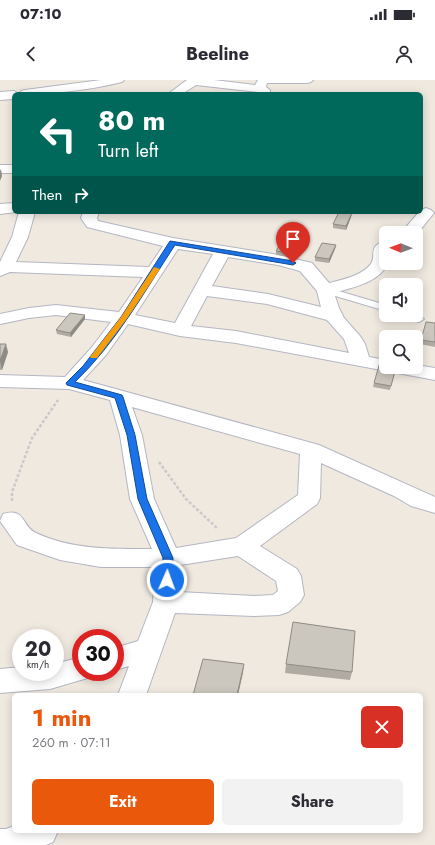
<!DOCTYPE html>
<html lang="en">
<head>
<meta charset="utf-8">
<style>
	body { margin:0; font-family:Jost,sans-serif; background:#f2f2f3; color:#2b2b33; height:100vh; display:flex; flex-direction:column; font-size:15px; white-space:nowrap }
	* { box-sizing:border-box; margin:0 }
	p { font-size:13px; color:#7c7c81 }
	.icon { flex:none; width:22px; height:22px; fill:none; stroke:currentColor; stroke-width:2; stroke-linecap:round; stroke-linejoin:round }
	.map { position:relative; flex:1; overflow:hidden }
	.side { position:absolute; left:12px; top:613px; width:411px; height:140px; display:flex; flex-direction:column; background:#fff; border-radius:6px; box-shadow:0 2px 10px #0003 }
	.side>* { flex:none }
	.top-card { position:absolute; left:12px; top:12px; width:411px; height:122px; border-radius:6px; box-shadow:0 2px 10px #0003; background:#00695c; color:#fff; overflow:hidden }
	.needle { width:26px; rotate:271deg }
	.fabs { position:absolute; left:379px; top:146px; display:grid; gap:8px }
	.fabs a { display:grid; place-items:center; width:44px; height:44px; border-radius:6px; background:#fff; box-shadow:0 2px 10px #0003; font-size:20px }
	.speed { position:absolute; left:12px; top:549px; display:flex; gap:8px; font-size:20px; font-weight:700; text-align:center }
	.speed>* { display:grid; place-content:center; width:52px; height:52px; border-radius:50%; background:#fff; box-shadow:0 2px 10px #0003; line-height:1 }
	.speed small { font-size:10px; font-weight:400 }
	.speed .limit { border:6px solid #d22; background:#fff; color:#111 }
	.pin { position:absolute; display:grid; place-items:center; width:34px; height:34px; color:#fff; margin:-41px -17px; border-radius:50% 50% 50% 0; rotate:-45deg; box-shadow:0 0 4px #0007 }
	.pin .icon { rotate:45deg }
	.me { position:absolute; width:44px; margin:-22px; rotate:2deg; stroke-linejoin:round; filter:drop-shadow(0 0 3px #0008) }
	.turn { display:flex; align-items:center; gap:14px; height:84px; padding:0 20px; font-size:18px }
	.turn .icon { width:52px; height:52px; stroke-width:2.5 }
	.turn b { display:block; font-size:28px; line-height:34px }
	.then { display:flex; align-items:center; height:38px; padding:0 20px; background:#0003; gap:8px; font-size:15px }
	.round { display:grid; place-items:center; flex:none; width:42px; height:42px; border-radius:6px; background:#f2f2f3 }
	.overview { display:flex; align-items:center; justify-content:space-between; height:68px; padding:0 20px }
	h1 { font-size:24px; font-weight:700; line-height:30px; color:#ea580c }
	.button { display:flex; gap:8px; margin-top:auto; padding:8px 20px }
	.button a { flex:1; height:46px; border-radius:6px; background:#ea580c; color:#fff; font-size:16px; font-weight:700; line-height:46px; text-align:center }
	.button a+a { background:#f2f2f3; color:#2b2b33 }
	.status { display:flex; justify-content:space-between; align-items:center; height:28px; padding:0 20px; background:#fff; direction:ltr }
	.status svg { height:11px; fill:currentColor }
	header { display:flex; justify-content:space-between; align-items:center; height:52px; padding:0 20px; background:#fff; font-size:18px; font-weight:700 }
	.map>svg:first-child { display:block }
</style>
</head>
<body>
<div class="status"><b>07:10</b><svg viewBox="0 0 49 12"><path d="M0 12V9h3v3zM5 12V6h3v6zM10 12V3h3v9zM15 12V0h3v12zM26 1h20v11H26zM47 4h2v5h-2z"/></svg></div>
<header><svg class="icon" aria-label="back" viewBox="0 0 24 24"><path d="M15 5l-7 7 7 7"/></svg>Beeline<svg class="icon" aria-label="person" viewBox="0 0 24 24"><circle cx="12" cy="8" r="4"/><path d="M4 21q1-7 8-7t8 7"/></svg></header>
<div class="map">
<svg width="435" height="765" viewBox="0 0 435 765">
	<rect width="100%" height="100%" fill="#f0e9e0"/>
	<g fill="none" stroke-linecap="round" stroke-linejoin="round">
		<g stroke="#b4b6c2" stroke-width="2">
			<path id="service" d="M325 207 386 225V231L322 212 320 210 322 208Z
				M403 235H416L424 239 419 242 405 237Z"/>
		</g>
		<g stroke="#b4b6c2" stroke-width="2">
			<path id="minor" d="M101 0H124L122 2C86 11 51 14 14 14V19L0 20V12L14 11 19 14 21 11 25 10Z
				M187 0H214L255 5 258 0H313L311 2 307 3H267L266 7 270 10V14H258V12L196 5 182 14H168Z
				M0 85H14V93H0Z
				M14 123V132H16L0 134V124Z
				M426 128 431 130 434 133 416 155V153H401L419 132H421V130Z
				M19 132H35L28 157 16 182 149 187 163 166 87 147 81 138 83 132H99L97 138 98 141 173 158 279 175 312 183 329 203C341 200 361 196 370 185 378 176 366 166 386 161V183H388C379 203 353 207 334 213L339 228 344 238 360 256 365 264 369 277 386 280V287H416V285L435 288V300L236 263 180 256 128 244 106 275 83 300 319 365 435 417V433L411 426 394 416 321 383 320 418 317 424 260 466 297 489 301 496 304 515 300 522 288 532 279 535 254 536 175 533 146 615H118L129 586 115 590V568L138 561 153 522 155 487H101L60 480 17 465 0 441 3 434C26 427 21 446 36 453 72 470 113 469 152 469L130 419 120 355 110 320 69 309 0 307V295L65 297 92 267 111 242 56 235 29 238 0 244V234L29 228 56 225 119 232 143 197 10 192 0 196V182L12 157ZM178 169 213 174 175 243 135 235ZM228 177 278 185 300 191 317 211 321 227 268 214 212 206ZM207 216 267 224 327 240 344 259 349 273 236 251 191 246ZM132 327 300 374 298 415 236 458 176 468 154 419 142 355ZM238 476 276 501 278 511 273 515 254 516 179 512 180 485Z
				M81 577V592H93L91 597 50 609 0 613V589L21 587V592H55V584Z
				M14 746V751H58L53 762 46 765H0V749H6Z"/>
		</g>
		<path stroke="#c9c9c9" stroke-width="2.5" stroke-dasharray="3 2" stroke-linecap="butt" d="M159 382 186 419 218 449
			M12 421V412L32 358 58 320"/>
		<use href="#service" fill="#fff" fill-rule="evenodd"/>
		<use href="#minor" fill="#fff" fill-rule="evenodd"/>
	</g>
	<path fill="#afaba3" d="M351 137 346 150 333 148V144Z
		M297 159V163L289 177 276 175V171Z
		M336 165 335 169 329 183 315 181V177Z
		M85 235V239L71 257 57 254 56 250Z
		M435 243V267L420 264 421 260Z
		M0 264 8 272 2 290H0Z
		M386 269V281H384Z
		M396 289 390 310 373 307 374 303Z
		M286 584 352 592 350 600 285 593Z"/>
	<path fill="#8e8b85" d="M1 89 2 96 0 101V91Z
		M352 133 351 137 346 150V146Z
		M297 159V163L289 177 290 173Z
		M336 165 335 169 329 183V179Z
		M85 235V239L71 257 70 253Z
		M6 264 8 272 2 290 0 281Z
		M244 584 243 593 238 615H237Z"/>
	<path fill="#cbc7be" stroke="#8e8b85" d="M339 132 352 133 346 146 333 144Z
		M284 157 297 159 290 173 276 171Z
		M322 163 336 165 329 179 315 177Z
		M70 233 85 235 70 253 56 250Z
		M426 242 435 243V262L421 260Z
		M391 251 407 254V257H390Z
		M0 264H6L0 281Z
		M380 282 386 283V287H396L391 306 374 303Z
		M293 542 355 551 352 592 286 584Z
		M203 579 244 584 237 615H193Z"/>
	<path fill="#1a73e8" stroke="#114b97" d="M170 161 293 181 296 183 293 185 175 165C144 212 116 263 75 302L122 315 123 317 135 355 147 419 173 478 172 500 171 503H163L162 500 163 478 138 419 127 355 115 318 67 305 66 303 83 286 121 237Z"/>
	<path fill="#f59e0b" d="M154 187 160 189 126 240 97 278H91L90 277 121 237Z"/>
</svg>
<div class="fabs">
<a><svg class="needle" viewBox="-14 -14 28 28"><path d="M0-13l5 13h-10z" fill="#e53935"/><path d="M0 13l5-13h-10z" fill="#7c7c81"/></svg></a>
<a><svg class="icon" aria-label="sound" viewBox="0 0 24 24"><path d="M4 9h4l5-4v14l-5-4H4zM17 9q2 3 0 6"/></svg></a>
<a><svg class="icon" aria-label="search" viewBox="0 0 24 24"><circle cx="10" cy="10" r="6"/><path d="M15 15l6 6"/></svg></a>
</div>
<div class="speed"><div>20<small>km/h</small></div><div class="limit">30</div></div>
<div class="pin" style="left:293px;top:183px;background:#d93025"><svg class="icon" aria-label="arrive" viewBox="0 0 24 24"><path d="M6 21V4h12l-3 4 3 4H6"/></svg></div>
<svg class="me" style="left:167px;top:500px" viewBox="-20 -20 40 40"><circle r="17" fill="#1a73e8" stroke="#fff" stroke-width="3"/><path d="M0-11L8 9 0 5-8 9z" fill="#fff"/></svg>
<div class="top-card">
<div class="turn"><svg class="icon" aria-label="left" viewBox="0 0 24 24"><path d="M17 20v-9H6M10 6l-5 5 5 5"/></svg><div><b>80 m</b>Turn left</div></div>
<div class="then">Then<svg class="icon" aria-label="right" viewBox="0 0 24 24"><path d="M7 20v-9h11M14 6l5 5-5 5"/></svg></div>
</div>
<section class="side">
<div class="overview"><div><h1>1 min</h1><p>260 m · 07:11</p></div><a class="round" style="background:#d93025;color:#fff"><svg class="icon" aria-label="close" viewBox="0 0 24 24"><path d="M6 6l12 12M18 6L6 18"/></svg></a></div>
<div class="button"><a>Exit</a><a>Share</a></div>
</section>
</div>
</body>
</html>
